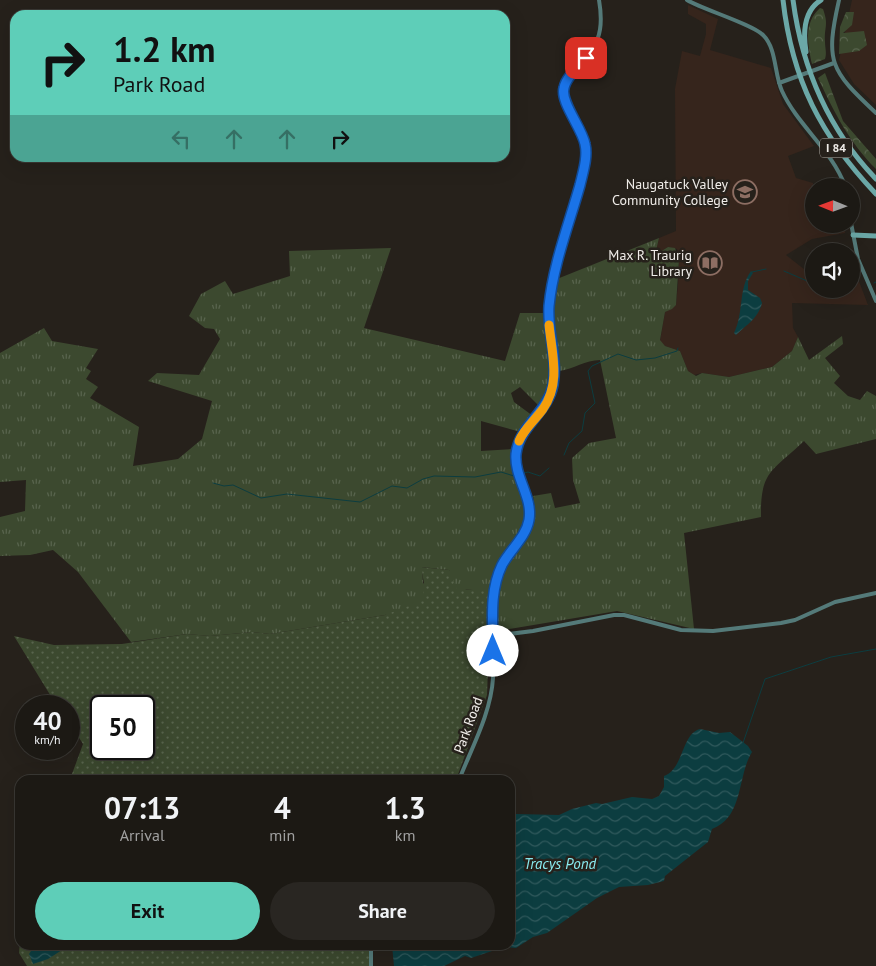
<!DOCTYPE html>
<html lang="en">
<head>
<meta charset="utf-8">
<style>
	body { margin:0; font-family:"PT Sans",sans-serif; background:#292622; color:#f1f3f6; height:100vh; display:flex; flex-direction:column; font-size:19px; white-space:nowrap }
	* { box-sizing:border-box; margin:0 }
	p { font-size:16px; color:#a0a0a0 }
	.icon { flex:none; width:28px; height:28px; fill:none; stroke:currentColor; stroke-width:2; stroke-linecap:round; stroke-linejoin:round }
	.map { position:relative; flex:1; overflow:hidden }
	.drawer { position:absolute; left:15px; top:775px; width:500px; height:175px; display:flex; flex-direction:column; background:#1c1914; border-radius:15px; box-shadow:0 5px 20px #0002,0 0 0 1px #3a3834 }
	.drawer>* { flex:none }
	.guide { position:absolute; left:10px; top:10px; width:500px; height:152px; border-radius:15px; box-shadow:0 5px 20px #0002,0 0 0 1px #3a3834; background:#5eceb8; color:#111; overflow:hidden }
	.needle { width:32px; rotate:271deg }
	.fabs { position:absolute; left:805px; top:178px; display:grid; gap:10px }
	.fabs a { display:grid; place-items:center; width:55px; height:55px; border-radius:50%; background:#1c1914; box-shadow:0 5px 20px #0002,0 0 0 1px #3a3834; font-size:25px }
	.speed { position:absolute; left:15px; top:695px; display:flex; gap:10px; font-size:25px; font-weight:700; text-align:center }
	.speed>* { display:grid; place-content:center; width:65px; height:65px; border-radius:50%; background:#1c1914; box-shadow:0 5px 20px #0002,0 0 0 1px #3a3834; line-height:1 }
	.speed small { font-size:12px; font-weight:400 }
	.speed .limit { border:2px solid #111; border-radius:8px; background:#fff; color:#111 }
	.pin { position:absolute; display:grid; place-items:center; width:42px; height:42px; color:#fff; margin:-21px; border-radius:10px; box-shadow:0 2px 8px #0006 }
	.me { position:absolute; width:55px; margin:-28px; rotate:0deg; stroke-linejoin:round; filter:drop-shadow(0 0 4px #0008) }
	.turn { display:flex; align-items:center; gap:18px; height:105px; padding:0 20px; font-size:22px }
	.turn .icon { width:65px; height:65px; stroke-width:2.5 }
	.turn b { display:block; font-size:35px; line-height:42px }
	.lanes { display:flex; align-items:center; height:48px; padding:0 20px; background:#0003; justify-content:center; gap:25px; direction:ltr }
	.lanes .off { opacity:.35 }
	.eta { display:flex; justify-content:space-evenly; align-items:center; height:85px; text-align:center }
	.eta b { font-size:30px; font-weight:800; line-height:35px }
	.primary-button { display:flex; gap:10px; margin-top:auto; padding:10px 20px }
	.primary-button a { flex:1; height:58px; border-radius:30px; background:#5eceb8; color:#111; font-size:20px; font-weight:800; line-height:58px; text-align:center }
	.primary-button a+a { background:#292622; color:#f1f3f6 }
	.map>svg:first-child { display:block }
</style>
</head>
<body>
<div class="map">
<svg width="876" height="966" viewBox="0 0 876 966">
	<defs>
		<pattern id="grass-dots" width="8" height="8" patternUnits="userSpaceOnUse" patternTransform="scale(1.25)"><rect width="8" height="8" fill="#3c492f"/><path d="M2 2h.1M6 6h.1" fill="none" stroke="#58644d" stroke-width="1.8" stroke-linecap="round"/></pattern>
		<pattern id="forest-crowns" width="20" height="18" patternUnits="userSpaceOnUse" patternTransform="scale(1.25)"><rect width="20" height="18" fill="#3c492f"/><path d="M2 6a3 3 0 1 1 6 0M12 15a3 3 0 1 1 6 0" fill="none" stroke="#58644d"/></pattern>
		<pattern id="park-tufts" width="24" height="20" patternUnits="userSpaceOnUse" patternTransform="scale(1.25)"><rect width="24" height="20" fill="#3c492f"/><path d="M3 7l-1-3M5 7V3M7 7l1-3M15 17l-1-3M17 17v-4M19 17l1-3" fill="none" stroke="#58644d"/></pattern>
		<pattern id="water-waves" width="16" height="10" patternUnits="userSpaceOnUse" patternTransform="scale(1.25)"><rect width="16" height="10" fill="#0c3d40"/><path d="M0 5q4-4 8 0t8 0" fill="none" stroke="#30595c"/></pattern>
	</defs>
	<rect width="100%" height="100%" fill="#26211b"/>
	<path fill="#36251c" d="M852 0H876V105L854 84 839 60Z
		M688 5 718 19 710 50 771 68 783 104 814 146 788 156 796 178 813 183 814 224H821L822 230 844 226 845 233 812 239 786 255 814 277V289H851V273L855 271 868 305 792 303 793 328 798 337 792 351 772 367 729 377 702 373 694 375 688 371 680 351 665 346 660 341 665 312 676 305 678 284 679 259 677 249 668 247 660 252 656 251 659 238 676 231 675 89 682 51 700 56 706 34V24L688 14Z"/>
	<path fill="url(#grass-dots)" fill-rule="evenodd" d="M421 567 449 570 466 590 480 588 491 589 487 695 456 780H28L34 777 72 774 83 744 69 722V706H59L52 698 14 636 54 645 122 644 187 634 210 636 252 632 270 634 385 615 424 583ZM101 706H144V749H101Z
		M20 941V945H369V966H27L19 953Z"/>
	<path fill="url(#forest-crowns)" d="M820 8 823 9C829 26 824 26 825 42 825 48 827 53 825 59L812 64C808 45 803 23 820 8Z
		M846 12H854L852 25 843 33 864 31 867 45 859 51 839 54 840 27Z
		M825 73 843 121 876 159V169C849 142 834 112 818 78Z"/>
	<path fill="url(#park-tufts)" d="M659 238 656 251 660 252 668 247 675 248 679 259 676 305 672 309 665 312 660 340 665 346 680 351 688 371 696 376 702 373 729 377 772 367 792 351 798 337 809 360 842 336 843 344 825 358 840 376 834 383 848 396 860 400 867 391 876 396V439L816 454 804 441C773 471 760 470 761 517L684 533 694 629 617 611 497 631C498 613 496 594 502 577 512 548 541 531 533 496L551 493 555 508 580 503 573 480 572 458 589 443 616 438 600 360C585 360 574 369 559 371L552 317 557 279Z
		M391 248 364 328 505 361 520 313H545C545 345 561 378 540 407L520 387 511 393 514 402 533 416 521 432 481 421V451L514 449V467L526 498 528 515 523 530 501 562 491 589 457 590 449 570 422 567 424 600 385 615 270 634 252 632 210 636 187 634 131 642 78 572 53 550 30 555 0 556V517L25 511 26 480 0 482V353L44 328 52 341 98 349 86 368 91 371 86 379 98 387 90 398 139 427 133 466 178 459 202 439 212 401 148 381 157 373 199 375 220 339 214 329 205 328 189 316 201 294 225 281 233 294 290 276 289 251Z"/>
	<path fill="url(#water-waves)" d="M751 271 753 273 748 281V290L760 298 762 303C758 319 746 325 736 335L734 333C744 314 738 289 751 271Z
		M700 729 719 733 730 732 748 746 752 752C737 776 744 817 712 829L708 842 665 876 664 881 648 885 619 887 597 898 547 933 533 937 516 948 504 947 471 958 465 956 444 966H394L392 945H510V819L516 814 559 815 572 809 596 803 602 804 632 797 652 799 659 796 664 787V776C684 769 681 734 700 729Z
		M35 945H62V950L48 959 33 964 29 954Z"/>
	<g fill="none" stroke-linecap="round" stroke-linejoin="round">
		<path stroke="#0c3d40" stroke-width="1" d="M784 271 814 284
			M752 272 766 269
			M851 279 858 280
			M874 283 876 282
			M564 455 569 443 582 431 585 413 595 403 588 371 592 366 618 354 636 360 655 358 677 351 678 348
			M521 474 528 472 540 476 549 468
			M213 483 224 486 233 485 261 498 287 494 360 502 392 486 407 488 423 479 434 476 475 477 501 472 514 476
			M743 743 765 679 831 657 876 649"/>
		<path stroke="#547a79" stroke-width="4" d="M687 0C704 10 752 24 763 35 777 49 774 74 782 91 798 126 832 150 845 186
			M839 0C825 62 830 70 876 113
			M779 83 834 63
			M851 223 858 259 876 301
			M493 636 533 631 614 615H624L681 630 713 631 781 623 795 620 835 602 876 593
			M459 780C472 747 491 713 493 678 494 648 487 615 495 586 497 577 501 567 506 559 515 546 529 533 530 516 531 493 512 474 516 451 521 426 547 412 553 387 559 360 546 331 550 304 555 257 576 213 584 166 591 133 560 105 564 88 565 81 571 76 575 71 597 45 605 35 599 0
			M371 945V966"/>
		<path stroke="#6ba8a7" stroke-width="5" d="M783 0C792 80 821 136 876 194
			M793 0C802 68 828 129 876 179
			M806 52C803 33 803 11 821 0
			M853 235 876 236"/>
	</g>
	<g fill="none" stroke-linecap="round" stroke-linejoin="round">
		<g stroke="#114b97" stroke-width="12">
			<path id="route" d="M493 651C493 622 489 592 502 565 510 550 526 537 529 520 533 497 514 477 516 454 519 426 548 412 553 385 558 359 547 332 549 306 553 265 569 224 580 185 583 172 588 157 585 144 582 128 560 102 564 88 566 77 579 66 586 58"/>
		</g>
		<use href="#route" stroke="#1a73e8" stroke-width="9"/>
		<path stroke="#f59e0b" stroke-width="9" d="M519 441C524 429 535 420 543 409 561 383 552 354 549 325"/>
	</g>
	<defs>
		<g id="university-ring" transform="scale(1.25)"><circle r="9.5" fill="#26211b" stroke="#8d6e63" stroke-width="1.5"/><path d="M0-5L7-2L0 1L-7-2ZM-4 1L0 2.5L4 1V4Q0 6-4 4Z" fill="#8d6e63"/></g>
		<g id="library-ring" transform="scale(1.25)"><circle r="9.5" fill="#26211b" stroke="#8d6e63" stroke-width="1.5"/><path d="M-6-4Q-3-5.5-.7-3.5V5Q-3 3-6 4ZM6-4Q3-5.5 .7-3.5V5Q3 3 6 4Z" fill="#8d6e63"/></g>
	</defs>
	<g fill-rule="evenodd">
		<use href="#university-ring" x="745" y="192"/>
		<use href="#library-ring" x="710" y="263"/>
	</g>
	<g text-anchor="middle" stroke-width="5" stroke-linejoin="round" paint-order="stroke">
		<rect fill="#26211b" stroke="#b3b0ab" stroke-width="1" x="820" y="138.5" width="32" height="19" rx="4"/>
		<g font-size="12" font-weight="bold" fill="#f0ede9">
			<text x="836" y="152">I 84</text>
		</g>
		<g font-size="14" fill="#f0ede9" stroke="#26211b" text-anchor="end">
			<text x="728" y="189">Naugatuck Valley<tspan x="728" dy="16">Community College</tspan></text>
			<text x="692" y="260">Max R. Traurig<tspan x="692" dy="16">Library</tspan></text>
		</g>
		<g font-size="14" fill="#f0ede9" stroke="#26211b">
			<text transform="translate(468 725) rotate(-70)" y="5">Park Road</text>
		</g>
		<g font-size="15" font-style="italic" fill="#89ebf0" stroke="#26211b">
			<text x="560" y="869">Tracys Pond</text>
		</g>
	</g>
</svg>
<div class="fabs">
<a><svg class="needle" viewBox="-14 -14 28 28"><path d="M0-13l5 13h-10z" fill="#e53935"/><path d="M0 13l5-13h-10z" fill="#a0a0a0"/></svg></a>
<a><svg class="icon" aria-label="sound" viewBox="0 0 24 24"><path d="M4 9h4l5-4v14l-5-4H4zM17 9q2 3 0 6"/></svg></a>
</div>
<div class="speed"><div>40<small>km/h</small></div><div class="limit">50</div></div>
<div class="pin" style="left:586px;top:58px;background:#d93025"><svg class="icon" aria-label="arrive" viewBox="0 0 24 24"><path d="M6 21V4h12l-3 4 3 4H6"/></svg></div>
<svg class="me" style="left:493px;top:651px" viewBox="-20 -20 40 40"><circle r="19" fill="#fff"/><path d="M0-13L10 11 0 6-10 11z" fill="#1a73e8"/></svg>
<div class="guide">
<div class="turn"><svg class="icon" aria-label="right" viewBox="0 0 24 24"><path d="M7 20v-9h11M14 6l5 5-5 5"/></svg><div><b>1.2 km</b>Park Road</div></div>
<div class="lanes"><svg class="icon off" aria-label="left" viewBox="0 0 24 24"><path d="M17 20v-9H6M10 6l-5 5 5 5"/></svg><svg class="icon off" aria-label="ahead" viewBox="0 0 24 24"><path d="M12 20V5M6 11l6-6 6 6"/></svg><svg class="icon off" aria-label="ahead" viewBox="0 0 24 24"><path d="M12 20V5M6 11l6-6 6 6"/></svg><svg class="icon" aria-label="right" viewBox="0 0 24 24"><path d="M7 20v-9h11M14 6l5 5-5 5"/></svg></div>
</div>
<section class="drawer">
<div class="eta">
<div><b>07:13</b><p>Arrival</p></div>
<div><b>4</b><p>min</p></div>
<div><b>1.3</b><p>km</p></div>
</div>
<div class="primary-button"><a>Exit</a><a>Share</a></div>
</section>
</div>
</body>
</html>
